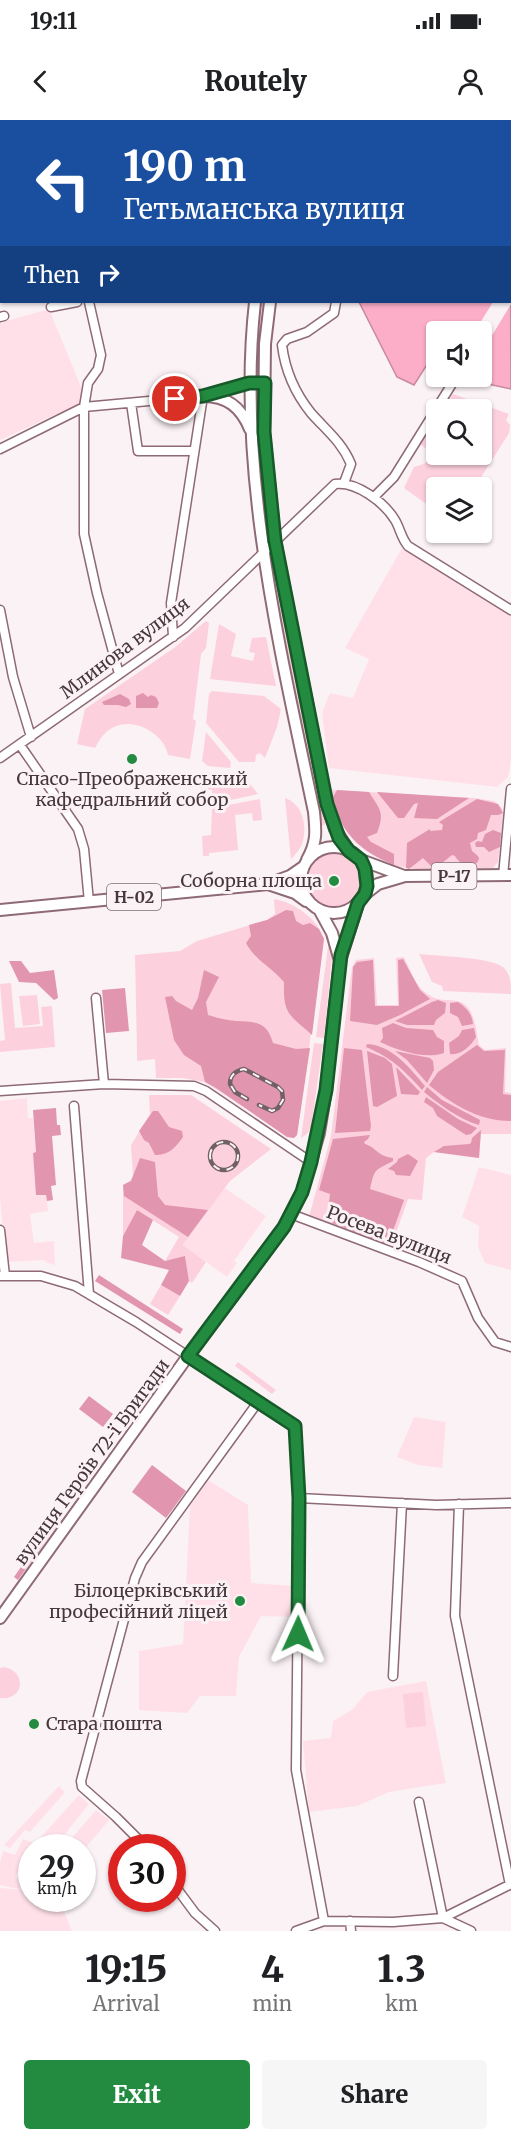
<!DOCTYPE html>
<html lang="en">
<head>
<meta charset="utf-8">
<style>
	body { margin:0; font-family:Merriweather,serif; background:#f6f6f6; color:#202124; height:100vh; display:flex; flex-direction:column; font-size:22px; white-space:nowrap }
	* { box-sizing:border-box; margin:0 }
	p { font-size:20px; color:#757577 }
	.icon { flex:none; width:33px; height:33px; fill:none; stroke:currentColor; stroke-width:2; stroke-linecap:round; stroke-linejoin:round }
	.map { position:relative; height:1811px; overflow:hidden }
	.panel { display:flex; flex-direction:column; background:#fff; flex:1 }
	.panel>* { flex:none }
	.top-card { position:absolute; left:0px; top:0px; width:512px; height:183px; box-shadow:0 2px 4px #0004; background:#1a4fa0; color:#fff; overflow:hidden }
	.buttons { position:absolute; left:426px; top:201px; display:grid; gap:12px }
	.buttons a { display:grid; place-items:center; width:66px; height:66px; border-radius:6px; background:#fff; box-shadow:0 2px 4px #0004; font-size:30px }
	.speed { position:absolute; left:18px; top:1714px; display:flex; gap:12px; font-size:30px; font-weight:700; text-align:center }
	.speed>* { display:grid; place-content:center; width:78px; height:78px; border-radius:50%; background:#fff; box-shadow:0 2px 4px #0004; line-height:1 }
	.speed small { font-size:15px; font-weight:400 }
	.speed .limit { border:9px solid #d22; background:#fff; color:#111 }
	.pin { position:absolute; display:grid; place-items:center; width:51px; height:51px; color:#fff; margin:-26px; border:3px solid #fff; border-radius:50%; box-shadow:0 2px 6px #0007 }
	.me { position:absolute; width:66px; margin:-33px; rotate:1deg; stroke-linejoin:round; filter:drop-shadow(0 0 4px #0008) }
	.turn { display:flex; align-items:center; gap:21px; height:126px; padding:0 24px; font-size:27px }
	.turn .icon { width:78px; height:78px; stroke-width:2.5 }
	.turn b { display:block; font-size:42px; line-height:51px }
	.then { display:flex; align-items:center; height:57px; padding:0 24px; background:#0003; gap:12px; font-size:22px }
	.eta { display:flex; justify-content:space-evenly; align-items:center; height:102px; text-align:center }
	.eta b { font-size:36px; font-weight:800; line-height:42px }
	.button { display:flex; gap:12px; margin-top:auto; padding:12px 24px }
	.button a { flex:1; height:69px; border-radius:6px; background:#238b40; color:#fff; font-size:24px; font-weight:800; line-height:69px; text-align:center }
	.button a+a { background:#f6f6f6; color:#202124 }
	.status { display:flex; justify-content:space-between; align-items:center; height:42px; padding:0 30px; background:#fff; direction:ltr }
	.status svg { height:16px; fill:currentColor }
	header { display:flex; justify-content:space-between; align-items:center; height:78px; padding:0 24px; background:#fff; font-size:27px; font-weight:800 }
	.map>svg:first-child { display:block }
</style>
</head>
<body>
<div class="status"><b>19:11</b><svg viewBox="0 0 49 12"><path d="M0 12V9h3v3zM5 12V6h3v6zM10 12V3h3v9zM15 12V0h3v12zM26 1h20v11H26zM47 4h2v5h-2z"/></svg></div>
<header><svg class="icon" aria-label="back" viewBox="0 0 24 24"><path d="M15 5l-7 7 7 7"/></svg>Routely<svg class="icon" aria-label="person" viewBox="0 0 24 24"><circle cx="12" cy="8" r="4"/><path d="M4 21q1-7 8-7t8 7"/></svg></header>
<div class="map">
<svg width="511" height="1811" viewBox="0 0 511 1811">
	<rect width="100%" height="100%" fill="#fbf2f5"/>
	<path fill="#ffe0e9" d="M49 189 82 269 81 283 0 320V203Z
		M402 428 511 495V641L508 657 497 667 329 648 322 593 330 573 353 578 369 539 345 528Z
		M27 978 28 998H33L36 1032H33L37 1075 46 1074 48 1091 30 1094 34 1123 54 1121 55 1145 45 1142V1140L6 1142 0 1078V981Z
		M479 1047 511 1055V1150L485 1143 478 1127 479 1106 462 1097Z
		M225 1068 266 1096 234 1141 237 1143 227 1157 183 1125Z
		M414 1297 446 1302 442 1348 418 1345 397 1337Z
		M208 1360 248 1385 251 1463 294 1466 295 1497 261 1496 239 1537 236 1576H200L187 1593 139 1590V1531L183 1524 190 1386Z
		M426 1561 446 1663 389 1672 357 1686 309 1692 303 1621 331 1618 333 1601 353 1589 367 1572Z
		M59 1666 65 1672 30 1712 25 1710 10 1728 4 1725Z
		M79 1675 89 1684 54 1728H38L40 1718Z
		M96 1690 109 1700 83 1731 82 1728H63Z
		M23 1719 33 1723 15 1757 21 1760 31 1740V1760L29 1761 25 1770 29 1771 32 1779H34L40 1787 60 1782 72 1811H0V1768L24 1770 0 1765V1743L3 1731 15 1735Z"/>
	<path fill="#fdd0de" d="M259 182H265L259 253H253Z
		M453 274 509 294 506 300 510 305 509 313 475 367 436 368V391L404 368 414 347 424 344 432 337 428 330 420 324 436 296V334H482V290L444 289Z
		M254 296H259L269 409 266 410Z
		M272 454H274L304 590 326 704 321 706Z
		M206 501 209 503 206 528 201 534 193 599 196 601 190 639 168 635C164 614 135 597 114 607 105 611 99 620 95 628L77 624 85 589 174 528Z
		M219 504 236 514 231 536 253 541 255 533 249 532 252 518 266 517 276 566 210 559Z
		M212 571 264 576 281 589 277 607 265 638 260 633 256 635 255 642H239L206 603 209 574Z
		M206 612 231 642 230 648 208 646 202 641Z
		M208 654 245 658 258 674 212 684V670L188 666 189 657 200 658Z
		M332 670 473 678 494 681 502 688 503 693 498 742 493 748C468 748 432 752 408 748 379 744 346 722 337 693 334 686 334 678 332 670Z
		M285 678C303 684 308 707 302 724 300 730 294 735 291 740Z
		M260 679 262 700 253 701 252 693 235 695 238 730 209 733V736H203L202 716 211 715 212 688Z
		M306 760a27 27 0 1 1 54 0a27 27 0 1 1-54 0Z
		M274 779C294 782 318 799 324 819L297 1015 291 1018 205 962 183 958H156L155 939 137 941V931L135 835 180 831 197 821 267 800 275 794Z
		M329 819 332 837 324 918 316 917Z
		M419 834C436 836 493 837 504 848 511 856 511 863 511 874L443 871 442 866 432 862Z
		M404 837C410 849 415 865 426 873 438 882 445 879 457 881 475 884 476 911 479 925L485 930 506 928 505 972 511 973V1014H481L479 1038 434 1032 426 1038 422 1080 408 1079 391 1127 309 1097 331 1016 352 847 356 840 374 838 377 885H398L396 838Z
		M11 863 15 908 43 906 41 887 52 886 55 927 0 932V921L5 920 0 864Z
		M37 875 40 904 23 906 19 876Z
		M314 923 323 924 311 1007 307 1014 301 1018Z
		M149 975H191L271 1029 230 1061 183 1125 206 1142 192 1163 189 1161 185 1137 165 1141 179 1117 137 1090 123 1116V1065L130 1061 133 1056 131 1025 150 994Z
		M161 1165 180 1176 168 1195 150 1184Z
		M238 1242 276 1270 272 1274 235 1246Z
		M5 1547C28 1553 23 1581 0 1578V1548Z
		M423 1572 426 1606 406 1608 403 1574Z"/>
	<path fill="#e195ae" d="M143 573 148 577 151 575 156 577 159 583 157 588H136V576Z
		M120 574 129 579 131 584 126 587 118 585H104L102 582Z
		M337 670 369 672C380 690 385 692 377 713L367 717 371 722 394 734V745C360 731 340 713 333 677Z
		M377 672 469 678 437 699 414 698 418 683 414 684 404 698H398Z
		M477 679 498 684 503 693 498 695H491L486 710 478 713 477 719 470 723 472 731 478 736 479 739 477 743C467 745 461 746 455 736L452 735C444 741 441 746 431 746L423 738 409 749 406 748 407 723 430 709V711L442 710 443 705 439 702Z
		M493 710 501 713 500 727 489 732 484 727H476L475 723 478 721 482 722 485 714Z
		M286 790 293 791 296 801 303 805 310 803 319 809 324 819 312 915C289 894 283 895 284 862 271 847 255 840 246 823L251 816 249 805 267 800Z
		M403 839 420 870 430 879 400 895 377 905 350 901 353 847 357 842 373 840 375 886H399L398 840Z
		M9 841H21L30 853 54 850 58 878 54 880 36 863 19 862Z
		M204 850 219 857 206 882 208 895C217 898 226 900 236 901 255 902 267 901 273 923L296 929 310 928 297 1015 294 1018 287 1017 216 968 205 962 201 946 184 935 174 920 165 877 172 876 176 881 192 890 198 878Z
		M125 868 129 911 106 913 102 870Z
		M438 880 446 883 445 893 436 900 434 905H407L395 901 432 882Z
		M458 882C467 888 472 894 473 904L462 906 458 897 450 893V883Z
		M393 903 406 908 433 910 437 917 444 921V933C426 940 397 930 380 922L383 918 382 908Z
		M474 908 476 917C471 926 460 936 450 934L449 923 459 916 462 910Z
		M367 924C393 926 409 947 425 966L422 970C404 950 392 938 366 927Z
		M477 925 484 931 505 930 503 974 511 975V1001C479 1001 453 985 429 965L438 952Z
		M344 928 362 930 371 1006 370 1011 335 1013Z
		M367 931 385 938 392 944 397 976 377 987 373 986Z
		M395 931 430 938 433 941 434 950 427 963 407 940Z
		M396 947 420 972 418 975 401 974Z
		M427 967 442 980 480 1000 479 1005C459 999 440 985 424 972Z
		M426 977 458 999 477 1008 471 1014 466 1015 437 996 433 988 424 982Z
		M56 988 57 1005H60L61 1015 52 1016 56 1065 51 1066 53 1080 47 1081 46 1075H36L33 1033 36 1032 33 990Z
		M153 991H158L169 1007 182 1011 183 1017C175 1028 169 1035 155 1035L149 1023 144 1020 139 1011Z
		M481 1010 479 1038 434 1032 444 1026 469 1024 471 1023 472 1018Z
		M370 1015 368 1019 364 1022 365 1024C377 1028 377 1036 393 1038V1041C374 1051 375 1048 370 1069L404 1080 388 1125 327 1101 330 1074 319 1070 333 1019Z
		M408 1034 418 1041 410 1056 396 1055 394 1051 388 1049 397 1042 398 1039Z
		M140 1038 155 1042 158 1076 165 1085 208 1090 188 1117 124 1076 123 1065 131 1061Z
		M137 1090 153 1100 142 1125 165 1141 185 1136 189 1161 180 1176 161 1165 169 1150 121 1138 123 1116Z
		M99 1155 183 1209 180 1214 95 1161Z
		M89 1276 113 1294 103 1307 79 1289Z
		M152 1345 186 1371 166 1398 132 1372Z
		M57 1395 62 1398 18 1460 14 1457Z"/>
	<path fill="#fcadc7" stroke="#c6899d" stroke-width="1.5" d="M510 62 511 269 455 257 482 256V212H436V248L428 243 414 265 397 257 359 182H510Z"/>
	<path fill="#fbf2f5" d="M511 152V184L482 232V212L475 211 493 182H510Z"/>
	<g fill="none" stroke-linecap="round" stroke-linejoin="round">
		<g stroke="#8e6a75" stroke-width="11">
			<path id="minor" d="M120 0V2
				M244 0 245 2
				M182 2 184 0
				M309 2V0
				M0 36 2 42
				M0 70H2
				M89 182 101 235 98 249 88 263 84 287V414L97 473 119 554
				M336 182 334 193 307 212 287 219 282 225C285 250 295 273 311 293 326 310 342 322 351 344L344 363
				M51 187 77 182
				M0 197 4 196
				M131 283 138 331H194
				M0 329 84 287 203 276 249 263H265
				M374 377 394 357 455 259
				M0 490 13 557 31 617
				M173 517 171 483 203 276
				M20 625 78 709 84 729 89 782
				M0 638 185 508 335 364C356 361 384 382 395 400 400 408 401 418 408 426L511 490
				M503 756 511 669
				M96 878 104 964
				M0 971 104 964 194 966 206 971 311 1042
				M74 986 89 1174
				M291 1094 419 1142 462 1161 478 1198 495 1222 511 1227
				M0 1110 5 1156
				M0 1156H41L75 1166 136 1202 295 1306 299 1378 296 1650 324 1801
				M299 1378 436 1385 511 1383
				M459 1384 455 1496 510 1765
				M393 1556 402 1383
				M419 1682 443 1798 471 1811
				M147 1728 116 1697 82 1667 81 1661 135 1458 142 1442 258 1282
				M172 1762 195 1793 215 1811
				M350 1801 351 1811
				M296 1811 324 1801 393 1802 443 1798 511 1764"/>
		</g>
		<g stroke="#8e6a75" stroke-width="14">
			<path id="major" d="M275 2V0
				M291 2V0
				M255 182C236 348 280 529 314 692 316 712 317 722 307 740
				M270 182 265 224 264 312 275 421 327 684 335 709 349 731
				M203 276C227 276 241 287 250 309
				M301 760a33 33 0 1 1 66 0a33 33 0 1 1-66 0Z
				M361 740 404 756
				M268 764 295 773 306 781
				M365 774 378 764 405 756 511 755
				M0 790 268 764 290 756 303 747
				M320 791 332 813 340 841
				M0 1498 188 1236 284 1107 302 1072 319 1013 326 970 340 841 358 784"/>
		</g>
		<use href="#minor" stroke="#fff" stroke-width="8"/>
		<use href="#major" stroke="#fff" stroke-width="10"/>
		<g stroke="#716166" stroke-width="4.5">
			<path id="rail" d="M247 979 235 972 230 964C230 955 235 951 244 949L278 967 282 971 283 980 278 988 272 991 259 985
				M210 1036a14 14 0 1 1 28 0a14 14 0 1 1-28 0Z"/>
		</g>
		<use href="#rail" stroke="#fbf2f5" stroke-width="2" stroke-dasharray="7" stroke-linecap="butt"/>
	</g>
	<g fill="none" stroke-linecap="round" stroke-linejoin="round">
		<g stroke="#175a2a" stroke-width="15">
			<path id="route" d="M175 279 203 276 249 263H265L264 312 275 421 327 684 339 718 349 731 361 740 365 749 367 766 365 774 358 783 341 835 326 970 311 1042 302 1072 284 1107 188 1236 295 1306 299 1378 298 1514"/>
		</g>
		<use href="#route" stroke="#238b40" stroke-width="10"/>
	</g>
	<g fill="#238b40" stroke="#fbf2f5" stroke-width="2">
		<circle cx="132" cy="639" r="6"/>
		<circle cx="334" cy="761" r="6"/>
		<circle cx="240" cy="1481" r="6"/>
		<circle cx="34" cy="1604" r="6"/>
	</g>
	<g text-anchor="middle" stroke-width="6" stroke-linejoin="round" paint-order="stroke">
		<g fill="#fbf2f5" stroke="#7d6e73" stroke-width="1.5">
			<rect x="431.5" y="743" width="45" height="26" rx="4.5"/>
			<rect x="107" y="764" width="54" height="26" rx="4.5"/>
		</g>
		<g font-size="16" font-weight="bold" fill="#47363b">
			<text x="454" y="762">Р-17</text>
			<text x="134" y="783">Н-02</text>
		</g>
		<g font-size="18" fill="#47363b" stroke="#fbf2f5">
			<text transform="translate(125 528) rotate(-37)" y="6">Млинова вулиця</text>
			<text transform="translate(389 1115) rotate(21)" y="6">Росева вулиця</text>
			<text transform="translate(92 1342) rotate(-54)" y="6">вулиця Героїв 72-ї Бригади</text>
		</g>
		<g font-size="18" fill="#47363b" stroke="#fbf2f5" text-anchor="end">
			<text x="132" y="665" text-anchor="middle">Спасо-Преображенський<tspan x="132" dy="21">кафедральний собор</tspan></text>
			<text x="322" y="767">Соборна площа</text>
			<text x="228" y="1477">Білоцерківський<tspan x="228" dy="21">професійний ліцей</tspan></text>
			<text x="46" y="1610" text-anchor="start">Стара пошта</text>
		</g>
	</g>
</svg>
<div class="buttons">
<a><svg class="icon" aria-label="sound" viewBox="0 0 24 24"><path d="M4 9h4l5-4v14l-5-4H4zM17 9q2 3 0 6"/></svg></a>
<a><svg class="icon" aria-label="search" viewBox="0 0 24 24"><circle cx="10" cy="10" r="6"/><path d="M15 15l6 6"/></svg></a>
<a><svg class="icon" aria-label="layers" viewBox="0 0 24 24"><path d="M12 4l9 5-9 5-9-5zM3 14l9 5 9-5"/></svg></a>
</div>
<div class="speed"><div>29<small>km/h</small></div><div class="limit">30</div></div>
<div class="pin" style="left:175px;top:279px;background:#d93025"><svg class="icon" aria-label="arrive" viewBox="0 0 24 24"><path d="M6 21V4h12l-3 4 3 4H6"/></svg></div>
<svg class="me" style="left:298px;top:1514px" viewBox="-20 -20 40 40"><path d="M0-17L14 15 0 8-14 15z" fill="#238b40" stroke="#fff" stroke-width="4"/></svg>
<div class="top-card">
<div class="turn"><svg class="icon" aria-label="left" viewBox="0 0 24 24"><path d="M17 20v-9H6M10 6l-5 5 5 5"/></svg><div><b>190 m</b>Гетьманська вулиця</div></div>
<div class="then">Then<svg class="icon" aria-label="right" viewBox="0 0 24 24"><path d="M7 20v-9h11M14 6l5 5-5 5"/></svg></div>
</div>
</div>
<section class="panel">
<div class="eta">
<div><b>19:15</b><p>Arrival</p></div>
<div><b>4</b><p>min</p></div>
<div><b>1.3</b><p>km</p></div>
</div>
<div class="button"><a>Exit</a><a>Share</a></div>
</section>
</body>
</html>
